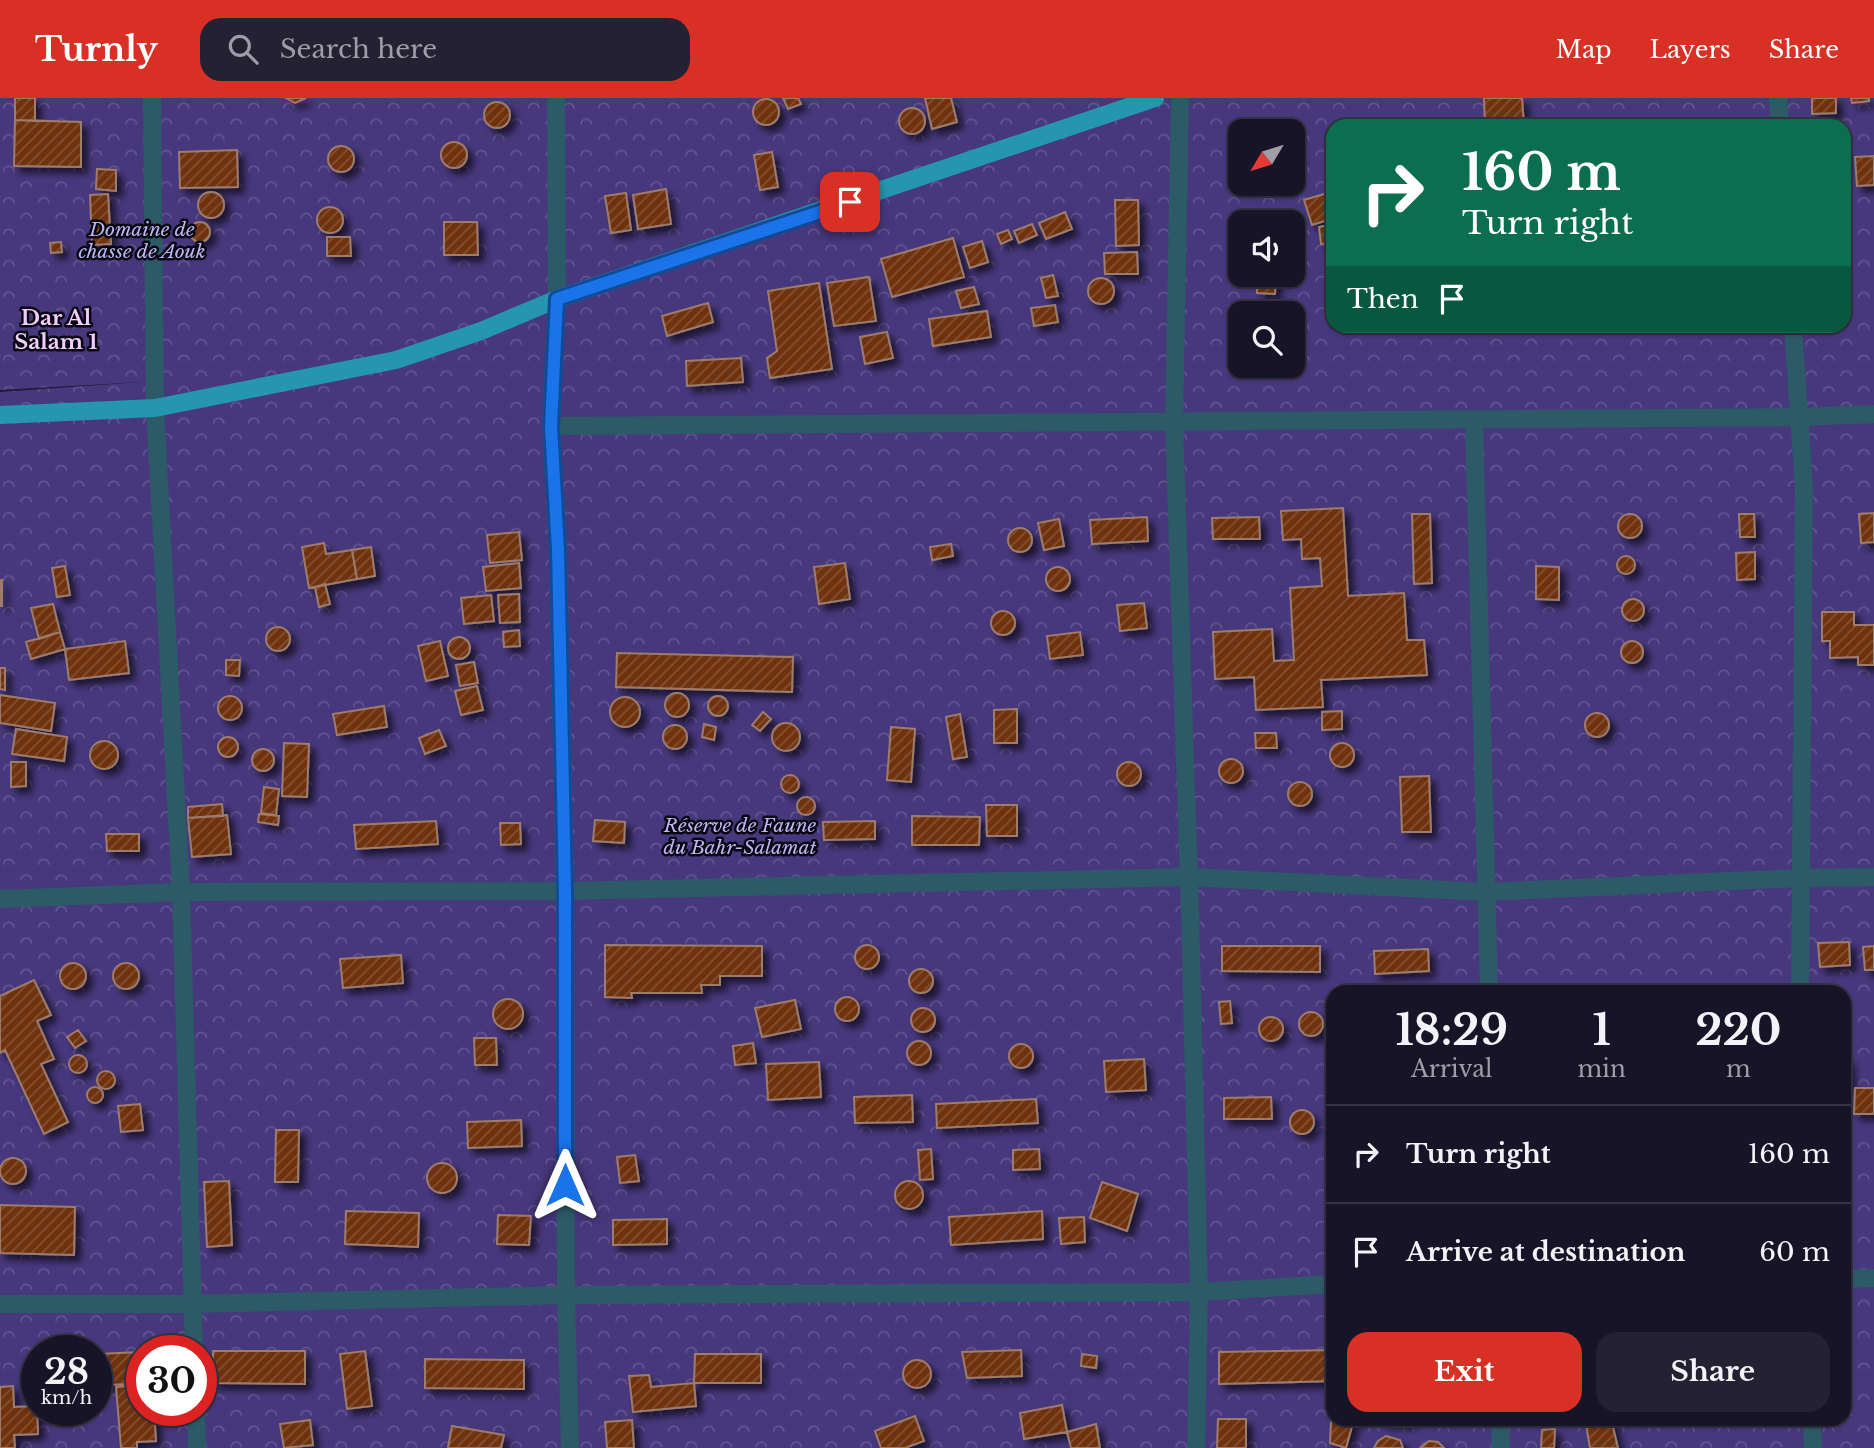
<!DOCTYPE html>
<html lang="en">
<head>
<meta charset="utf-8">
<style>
	body { margin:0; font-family:"Libre Baskerville",serif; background:#232132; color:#f1f3f6; height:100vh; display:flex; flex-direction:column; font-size:26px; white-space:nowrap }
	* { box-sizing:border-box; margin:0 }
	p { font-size:23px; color:#9e9ea7 }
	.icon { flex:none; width:38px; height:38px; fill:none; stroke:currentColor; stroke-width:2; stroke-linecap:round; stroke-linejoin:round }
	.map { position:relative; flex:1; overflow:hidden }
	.drawer { position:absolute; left:1326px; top:887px; width:525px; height:441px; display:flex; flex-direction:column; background:#161426; border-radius:21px; box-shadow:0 2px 5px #0004,0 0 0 2px #353343 }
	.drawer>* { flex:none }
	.top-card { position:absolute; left:1326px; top:21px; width:525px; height:214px; border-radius:21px; box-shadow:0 2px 5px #0004,0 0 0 2px #353343; background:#0b6e4f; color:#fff; overflow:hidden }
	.needle { width:46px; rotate:232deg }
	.controls { position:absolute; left:1228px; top:21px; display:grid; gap:14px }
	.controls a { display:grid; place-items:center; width:77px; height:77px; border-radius:14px; background:#161426; box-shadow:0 2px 5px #0004,0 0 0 2px #353343; font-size:35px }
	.speed { position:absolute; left:21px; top:1237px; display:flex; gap:14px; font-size:35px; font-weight:700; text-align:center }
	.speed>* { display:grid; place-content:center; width:91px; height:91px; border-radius:50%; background:#161426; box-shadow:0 2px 5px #0004,0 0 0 2px #353343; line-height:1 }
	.speed small { font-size:18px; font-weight:400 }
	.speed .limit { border:10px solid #d22; background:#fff; color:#111 }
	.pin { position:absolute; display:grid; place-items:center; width:60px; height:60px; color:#fff; margin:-30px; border-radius:14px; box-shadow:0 4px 10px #0006 }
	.me { position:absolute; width:77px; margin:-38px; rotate:0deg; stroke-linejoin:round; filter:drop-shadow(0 0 5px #0008) }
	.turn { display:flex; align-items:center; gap:24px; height:147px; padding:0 21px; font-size:32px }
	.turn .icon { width:91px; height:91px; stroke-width:2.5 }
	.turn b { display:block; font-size:49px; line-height:60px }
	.then { display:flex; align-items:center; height:66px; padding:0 21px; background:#0003; gap:14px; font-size:26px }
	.eta { display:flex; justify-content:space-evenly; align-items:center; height:119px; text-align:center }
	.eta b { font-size:42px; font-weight:800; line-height:49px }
	.action { display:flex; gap:14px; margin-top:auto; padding:14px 21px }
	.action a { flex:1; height:80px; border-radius:21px; background:#d93025; color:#fff; font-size:28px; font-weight:800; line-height:80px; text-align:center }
	.action a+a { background:#232132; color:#f1f3f6 }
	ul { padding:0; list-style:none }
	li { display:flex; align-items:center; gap:21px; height:98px; padding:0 21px; border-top:2px solid #353343 }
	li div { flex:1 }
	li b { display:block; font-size:26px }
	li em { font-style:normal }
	header { display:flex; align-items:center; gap:42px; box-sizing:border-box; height:98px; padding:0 35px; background:#d93025; color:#fff }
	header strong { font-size:33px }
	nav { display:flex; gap:38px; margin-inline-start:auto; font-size:24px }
	.search { width:490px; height:63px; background:#232132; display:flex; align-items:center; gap:18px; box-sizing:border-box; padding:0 24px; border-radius:21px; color:#9e9ea7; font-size:26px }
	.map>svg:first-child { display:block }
</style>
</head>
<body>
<header>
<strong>Turnly</strong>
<div class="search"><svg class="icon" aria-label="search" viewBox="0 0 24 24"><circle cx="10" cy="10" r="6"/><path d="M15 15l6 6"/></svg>Search here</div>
<nav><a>Map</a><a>Layers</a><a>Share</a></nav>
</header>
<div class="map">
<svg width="1874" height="1350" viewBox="0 0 1874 1350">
	<defs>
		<pattern id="park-crowns" width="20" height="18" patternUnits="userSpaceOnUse" patternTransform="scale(1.75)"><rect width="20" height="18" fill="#47387d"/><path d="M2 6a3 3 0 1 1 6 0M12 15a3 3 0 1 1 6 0" fill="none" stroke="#61548f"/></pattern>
		<pattern id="building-hatch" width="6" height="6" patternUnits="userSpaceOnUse" patternTransform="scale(1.75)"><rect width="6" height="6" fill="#6f3310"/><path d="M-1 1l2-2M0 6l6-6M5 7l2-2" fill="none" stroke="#835033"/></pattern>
		<filter id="shadow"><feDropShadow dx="6" dy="6" stdDeviation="3.5" flood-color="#0009"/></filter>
	</defs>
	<rect width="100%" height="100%" fill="#1e1a33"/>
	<path fill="url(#park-crowns)" fill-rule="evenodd" d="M0 0H1874V1350H0V294L142 284 0 292ZM1334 28H1844V228H1334ZM1241 33H1293V86H1241ZM1241 124H1293V177H1241ZM1241 215H1293V268H1241ZM1334 894H1844V1321H1334ZM37 1253H96V1312H37ZM142 1253H201V1312H142Z"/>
	<path fill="url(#building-hatch)" stroke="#9d7c6c" stroke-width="2" filter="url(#shadow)" d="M15 0H35V23L15 22Z
		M286 0H306L295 5Z
		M783 0H798L801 6 788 11Z
		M925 0H951L957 24 932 31Z
		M1484 0H1522L1524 28H1485Z
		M1812 0H1836V15L1812 16Z
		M1851 0H1869V3L1852 5Z
		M753 14a13 13 0 1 1 26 0a13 13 0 1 1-26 0Z
		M484 17a13 13 0 1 1 26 0a13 13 0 1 1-26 0Z
		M899 23a13 13 0 1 1 26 0a13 13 0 1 1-26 0Z
		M15 22 81 24V69L14 68Z
		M441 57a13 13 0 1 1 26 0a13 13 0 1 1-26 0Z
		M328 61a13 13 0 1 1 26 0a13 13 0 1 1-26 0Z
		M237 52 238 89 180 90 179 54Z
		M772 54 778 89 760 92 754 57Z
		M1874 58V87L1857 88 1855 59Z
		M97 71 116 72V93L96 91Z
		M666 91 671 126 638 131 633 97Z
		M1334 93V120L1312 127 1304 102Z
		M198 107a13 13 0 1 1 26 0a13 13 0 1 1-26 0Z
		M626 95 631 132 611 135 605 98Z
		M108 96 111 146 92 147 90 97Z
		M1115 102H1138L1139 147 1116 148Z
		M317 122a13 13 0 1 1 26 0a13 13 0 1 1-26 0Z
		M1065 114 1072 131 1046 141 1039 125Z
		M190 134a10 10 0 1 1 20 0a10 10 0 1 1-20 0Z
		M444 124H477L478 157H444Z
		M1032 126 1037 137 1019 145 1014 133Z
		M1334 126V145L1321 146 1319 129Z
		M1008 132 1012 141 1001 146 997 136Z
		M327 139H350L351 158H327Z
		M953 140 964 179 892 199 881 161Z
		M982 143 988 164 970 170 963 149Z
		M61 144 62 154 51 155 50 145Z
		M1137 154 1138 176H1105L1104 155Z
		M1053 177 1058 198 1046 200 1041 180Z
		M1257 177 1276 178 1275 196 1257 195Z
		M869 179 876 223 834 228 827 185Z
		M1088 193a13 13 0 1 1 26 0a13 13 0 1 1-26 0Z
		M819 185 832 271 770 280 767 260 777 253 768 193Z
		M974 189 979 206 961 210 956 193Z
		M708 205 713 224 667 238 662 218Z
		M1055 207 1058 224 1034 228 1031 210Z
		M987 213 991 239 933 248 929 221Z
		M887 234 893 260 865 266 860 239Z
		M741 260 743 284 687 288 686 263Z
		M1343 410 1348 498 1404 495 1407 542H1424L1427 577 1321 582 1323 609 1256 612 1254 579 1215 581 1213 534 1272 531 1274 563 1294 562 1290 490 1322 488 1320 460 1302 461 1301 441 1283 442 1281 413Z
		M1874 415V444L1861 445 1859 416Z
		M1618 428a12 12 0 1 1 24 0a12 12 0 1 1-24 0Z
		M1412 416H1430L1432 485 1414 486Z
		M1739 416H1754L1755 439H1740Z
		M1147 419 1148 443 1092 446 1090 422Z
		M1259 419 1260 441H1213L1212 420Z
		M1059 421 1064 448 1044 452 1038 425Z
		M1008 442a12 12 0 1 1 24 0a12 12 0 1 1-24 0Z
		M519 434 522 462 490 465 487 437Z
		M324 445 326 456 352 452 357 481 309 490 302 449Z
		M951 446 953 458 932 462 930 449Z
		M371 449 375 478 357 481 352 452Z
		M1755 454V481L1737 482 1736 455Z
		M1617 467a9 9 0 1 1 18 0a9 9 0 1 1-18 0Z
		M519 465 521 490 486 493 483 469Z
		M845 465 850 501 819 506 814 469Z
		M65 468 70 497 57 499 52 470Z
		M1536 468 1559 469V502L1536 501Z
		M1046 481a12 12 0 1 1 24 0a12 12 0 1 1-24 0Z
		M0 482H2V508H0Z
		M325 486 330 506 319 509 315 489Z
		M519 496 520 524 500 525 498 497Z
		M491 497 494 523 464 526 461 500Z
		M1622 512a11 11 0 1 1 22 0a11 11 0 1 1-22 0Z
		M1144 505 1147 530 1120 533 1117 507Z
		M53 506 60 534 39 541 31 510Z
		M991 525a12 12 0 1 1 24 0a12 12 0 1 1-24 0Z
		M1822 514H1854V527H1874V567H1858V559L1830 560V543H1822Z
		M266 541a12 12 0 1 1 24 0a12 12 0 1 1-24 0Z
		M519 532 520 548 504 549 503 534Z
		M60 534 65 551 31 561 26 544Z
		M1080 534 1083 557 1050 561 1047 538Z
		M448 550a11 11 0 1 1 22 0a11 11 0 1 1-22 0Z
		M125 543 129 575 69 582 65 551Z
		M440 543 448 578 426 583 418 548Z
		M1621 554a11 11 0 1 1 22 0a11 11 0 1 1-22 0Z
		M617 555 793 559 792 594 616 589Z
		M226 562H240L239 578 226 577Z
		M474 564 478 585 460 588 456 567Z
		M0 570H5V592L0 591Z
		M477 588 483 612 461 617 455 593Z
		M665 607a12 12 0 1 1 24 0a12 12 0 1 1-24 0Z
		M0 597 55 605 51 633 0 625Z
		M708 608a10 10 0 1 1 20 0a10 10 0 1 1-20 0Z
		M218 610a12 12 0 1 1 24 0a12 12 0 1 1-24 0Z
		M610 614a15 15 0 1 1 30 0a15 15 0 1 1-30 0Z
		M384 608 387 629 337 637 333 616Z
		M1017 611V645H994V612Z
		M1342 613V631L1322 632V614Z
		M763 614 771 621 760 633 752 627Z
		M1585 627a12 12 0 1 1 24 0a12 12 0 1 1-24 0Z
		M960 616 967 659 953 661 946 619Z
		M772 639a14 14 0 1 1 28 0a14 14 0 1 1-28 0Z
		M704 626 716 629 714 642 702 639Z
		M663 639a12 12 0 1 1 24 0a12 12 0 1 1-24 0Z
		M891 629 915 631 911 684 887 682Z
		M16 631 67 639 64 663 12 656Z
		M439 632 446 648 425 656 419 640Z
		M1255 635H1276L1277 650H1256Z
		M218 649a10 10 0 1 1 20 0a10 10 0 1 1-20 0Z
		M90 657a14 14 0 1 1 28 0a14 14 0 1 1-28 0Z
		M1330 657a12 12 0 1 1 24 0a12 12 0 1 1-24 0Z
		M284 645 309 646 307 699 282 698Z
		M252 662a11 11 0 1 1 22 0a11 11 0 1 1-22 0Z
		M1219 673a12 12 0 1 1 24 0a12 12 0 1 1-24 0Z
		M1117 676a12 12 0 1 1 24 0a12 12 0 1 1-24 0Z
		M11 664H26V688L11 689Z
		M781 686a9 9 0 1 1 18 0a9 9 0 1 1-18 0Z
		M1429 678 1431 734H1402L1400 679Z
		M1288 696a12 12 0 1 1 24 0a12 12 0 1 1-24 0Z
		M264 689 279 691 276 717 261 715Z
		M797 708a9 9 0 1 1 18 0a9 9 0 1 1-18 0Z
		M222 706 223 718 188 720V709Z
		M986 707H1017V738H987Z
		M259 716 279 718 278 727 258 724Z
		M227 717 231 756 192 759 188 720Z
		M912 718 980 719 979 747H912Z
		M595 722 625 724 624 745 593 743Z
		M436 723 438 746 356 751 354 727Z
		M875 723V741L824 742 823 724Z
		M500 725H520L521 746 501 747Z
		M106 736H139V753H107Z
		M1849 844 1850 867 1820 869 1818 845Z
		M855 859a12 12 0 1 1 24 0a12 12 0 1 1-24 0Z
		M605 847 762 848V878H720V887H701L702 895H631L632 900 605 899Z
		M1222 848H1320V874L1222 873Z
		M1874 848V872H1865L1863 849Z
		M1428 851 1429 873 1375 876 1374 853Z
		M401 857 403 885 343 890 340 861Z
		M113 878a13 13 0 1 1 26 0a13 13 0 1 1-26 0Z
		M60 878a13 13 0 1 1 26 0a13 13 0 1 1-26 0Z
		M909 883a12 12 0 1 1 24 0a12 12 0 1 1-24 0Z
		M34 882 51 917 37 923 54 961 41 966 68 1024 44 1036 5 952 0 955V898Z
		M835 911a12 12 0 1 1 24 0a12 12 0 1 1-24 0Z
		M493 916a15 15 0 1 1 30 0a15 15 0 1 1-30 0Z
		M795 902 801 931 762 939 755 910Z
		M1230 903 1232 925 1221 926 1219 904Z
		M911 922a12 12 0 1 1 24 0a12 12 0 1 1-24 0Z
		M1299 926a12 12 0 1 1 24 0a12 12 0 1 1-24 0Z
		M1259 931a12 12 0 1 1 24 0a12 12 0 1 1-24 0Z
		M78 932 86 943 75 950 67 939Z
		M474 940H496L497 967H475Z
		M907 955a12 12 0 1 1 24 0a12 12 0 1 1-24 0Z
		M753 945 756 965 735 967 733 948Z
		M1009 958a12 12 0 1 1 24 0a12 12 0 1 1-24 0Z
		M69 966a9 9 0 1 1 18 0a9 9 0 1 1-18 0Z
		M1844 960 1848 961 1850 989 1844 990Z
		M1144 961 1146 992 1106 994 1104 963Z
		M819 964 821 999 768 1002 766 966Z
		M97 982a9 9 0 1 1 18 0a9 9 0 1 1-18 0Z
		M87 997a8 8 0 1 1 16 0a8 8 0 1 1-16 0Z
		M1855 990H1874V1016H1854Z
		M912 997 913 1024 855 1025 854 999Z
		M1271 999 1272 1021H1224V1000Z
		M1036 1001 1038 1025 937 1030 936 1006Z
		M140 1006 143 1032 121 1034 118 1008Z
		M1290 1024a12 12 0 1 1 24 0a12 12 0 1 1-24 0Z
		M521 1022 522 1048 468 1050 467 1024Z
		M276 1032H299L298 1084H275Z
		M931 1051 933 1081 920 1082 918 1052Z
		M1039 1051 1040 1071 1013 1072V1052Z
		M635 1057 639 1083 620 1085 617 1059Z
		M0 1073a13 13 0 1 1 26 0a13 13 0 1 1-26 0Z
		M427 1080a15 15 0 1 1 30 0a15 15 0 1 1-30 0Z
		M229 1083 232 1147 207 1149 204 1084Z
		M895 1097a14 14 0 1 1 28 0a14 14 0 1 1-28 0Z
		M1102 1084 1138 1096 1127 1133 1090 1120Z
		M0 1107 75 1109 74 1157 0 1155Z
		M346 1113 419 1115 418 1149 345 1146Z
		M1042 1113 1043 1141 951 1147 949 1119Z
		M498 1117 531 1118 529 1147 497 1146Z
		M1084 1119 1085 1144 1061 1146 1059 1120Z
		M667 1121V1146L613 1147V1122Z
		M1021 1252 1022 1278 967 1280 962 1254Z
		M1334 1252V1283L1219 1286V1254Z
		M213 1253H305V1286L213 1285Z
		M365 1253 372 1308 347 1311 340 1256Z
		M142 1254V1286L96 1287V1256Z
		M695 1256H761V1285H694Z
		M1082 1256 1097 1258 1096 1270 1081 1268Z
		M425 1261 524 1262V1291L425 1290Z
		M903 1276a14 14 0 1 1 28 0a14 14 0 1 1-28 0Z
		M649 1277 651 1289 694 1285 696 1308 633 1314 629 1278Z
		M1333 1283 1334 1321H1354L1346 1350 1330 1345Z
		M142 1287V1312H154L156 1343 137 1344V1350H121L116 1289Z
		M13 1288 14 1309 37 1308 38 1336 14 1337 15 1350H0V1289Z
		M1062 1307 1067 1334 1024 1341 1020 1315Z
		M915 1318 924 1343 905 1350H881L875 1333Z
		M1218 1321H1246V1350H1217Z
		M1382 1321H1410V1325L1382 1324Z
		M1585 1321H1611L1618 1350H1590Z
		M310 1322 313 1347 284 1350 280 1326Z
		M632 1322 634 1350H607L605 1324Z
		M1096 1326 1100 1350H1071L1067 1334Z
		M452 1328 504 1337 501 1350H448Z
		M1555 1331 1554 1350H1541L1542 1332Z
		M1386 1338 1400 1342 1403 1350H1374L1378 1343Z
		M1429 1343 1438 1344 1444 1350H1420Z"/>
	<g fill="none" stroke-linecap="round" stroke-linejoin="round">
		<path stroke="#2c5a67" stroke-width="18" d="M152 0 155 310 181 794 194 1253
			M556 0 557 201 551 328 558 452 565 793 566 1197 570 1350
			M1180 0 1174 325 1190 813 1199 1194 1196 1350
			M1778 0 1780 28
			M1793 228 1804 390 1800 894
			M1474 322 1489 894
			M551 328 1799 319 1874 316
			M0 801 181 794 565 793 1189 779 1486 794 1799 780 1874 779
			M1844 1181 1874 1180
			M0 1206H193L566 1197 1199 1194 1334 1186
			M196 1312 197 1350
			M1500 1321 1501 1350
			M1812 1321 1813 1350"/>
		<path stroke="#2696b0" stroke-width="18" d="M0 317 155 310 396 262 481 233 557 201 1155 0"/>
	</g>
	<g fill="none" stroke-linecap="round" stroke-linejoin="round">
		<g stroke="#114b97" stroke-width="18">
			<path id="route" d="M565 1087V793L558 452 551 328 557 201 850 104"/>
		</g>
		<use href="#route" stroke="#1a73e8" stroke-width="12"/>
	</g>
	<g text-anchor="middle" stroke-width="5" stroke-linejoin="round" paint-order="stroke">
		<g font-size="19" font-style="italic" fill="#beb5f5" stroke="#080711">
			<text x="142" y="138">Domaine de<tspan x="142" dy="22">chasse de Aouk</tspan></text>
			<text x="740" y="734">Réserve de Faune<tspan x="740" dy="22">du Bahr-Salamat</tspan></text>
		</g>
		<g font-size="21" font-weight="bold" fill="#f3cbfd" stroke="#080711">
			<text x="56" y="227">Dar Al<tspan x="56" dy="24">Salam 1</tspan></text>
		</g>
	</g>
</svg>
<div class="controls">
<a><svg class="needle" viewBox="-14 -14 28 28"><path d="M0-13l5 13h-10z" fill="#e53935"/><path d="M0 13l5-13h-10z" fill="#9e9ea7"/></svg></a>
<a><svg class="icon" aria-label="sound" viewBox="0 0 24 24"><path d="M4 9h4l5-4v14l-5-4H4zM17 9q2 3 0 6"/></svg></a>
<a><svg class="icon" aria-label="search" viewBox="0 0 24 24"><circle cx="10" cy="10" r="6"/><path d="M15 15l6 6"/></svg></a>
</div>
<div class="speed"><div>28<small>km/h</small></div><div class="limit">30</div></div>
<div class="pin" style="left:850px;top:104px;background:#d93025"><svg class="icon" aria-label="arrive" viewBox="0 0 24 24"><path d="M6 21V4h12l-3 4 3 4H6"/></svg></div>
<svg class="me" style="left:565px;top:1087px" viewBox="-20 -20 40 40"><path d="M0-17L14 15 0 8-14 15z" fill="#1a73e8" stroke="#fff" stroke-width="4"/></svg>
<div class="top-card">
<div class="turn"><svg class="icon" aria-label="right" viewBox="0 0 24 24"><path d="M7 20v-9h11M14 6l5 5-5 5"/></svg><div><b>160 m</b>Turn right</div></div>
<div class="then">Then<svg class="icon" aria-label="arrive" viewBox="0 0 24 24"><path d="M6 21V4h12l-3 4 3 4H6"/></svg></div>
</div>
<section class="drawer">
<div class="eta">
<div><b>18:29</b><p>Arrival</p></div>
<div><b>1</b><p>min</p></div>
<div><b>220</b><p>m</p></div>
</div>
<ul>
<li><svg class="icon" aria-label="right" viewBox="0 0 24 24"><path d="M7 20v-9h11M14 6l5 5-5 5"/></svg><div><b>Turn right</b></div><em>160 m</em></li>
<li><svg class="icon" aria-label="arrive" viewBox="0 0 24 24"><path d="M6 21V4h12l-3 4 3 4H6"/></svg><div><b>Arrive at destination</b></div><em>60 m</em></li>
</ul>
<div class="action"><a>Exit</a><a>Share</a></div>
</section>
</div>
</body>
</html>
